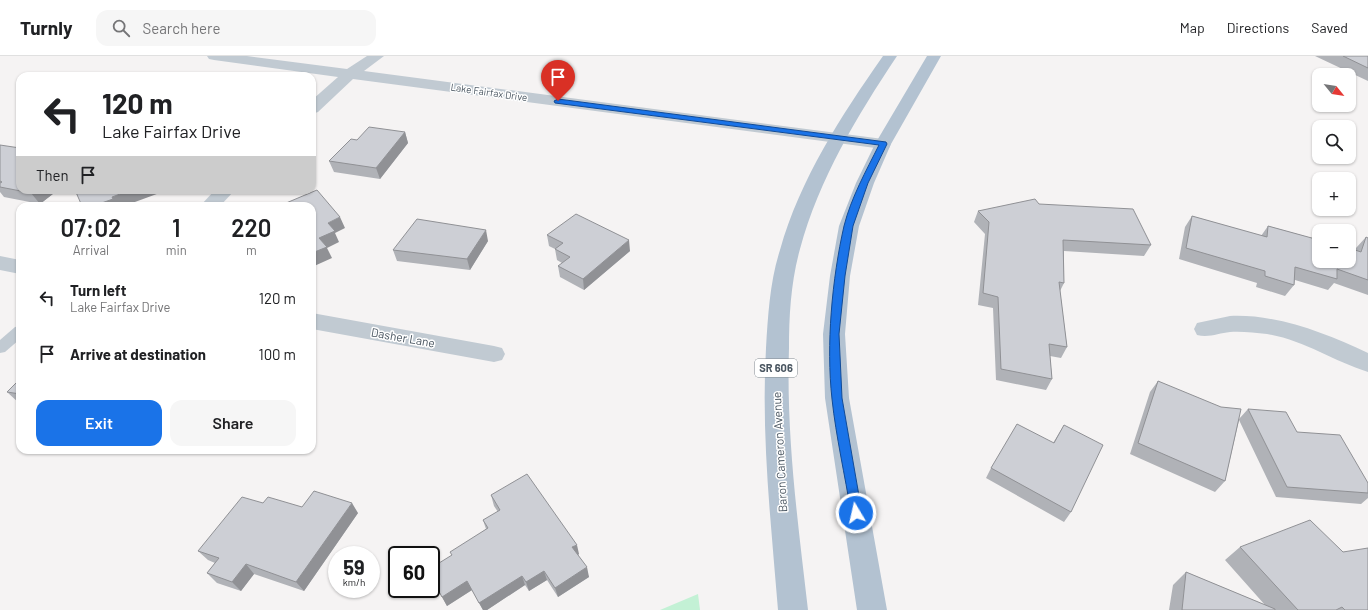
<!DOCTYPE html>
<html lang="en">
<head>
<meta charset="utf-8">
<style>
	body { margin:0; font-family:Barlow,sans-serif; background:#f6f6f6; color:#202124; height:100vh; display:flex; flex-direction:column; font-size:15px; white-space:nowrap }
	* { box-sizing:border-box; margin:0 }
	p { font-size:13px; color:#757577 }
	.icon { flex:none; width:22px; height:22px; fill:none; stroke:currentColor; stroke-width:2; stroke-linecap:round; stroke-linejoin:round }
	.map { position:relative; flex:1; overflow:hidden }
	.side { position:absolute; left:16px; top:146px; width:300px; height:252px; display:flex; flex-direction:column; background:#fff; border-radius:12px; box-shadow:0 1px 3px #0004 }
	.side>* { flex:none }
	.guide { position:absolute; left:16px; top:16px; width:300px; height:122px; border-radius:12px; box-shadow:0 1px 3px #0004; background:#fff; color:#202124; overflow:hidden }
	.needle { width:26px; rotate:120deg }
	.buttons { position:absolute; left:1312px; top:12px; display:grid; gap:8px }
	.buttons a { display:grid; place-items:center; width:44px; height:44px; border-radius:8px; background:#fff; box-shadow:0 1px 3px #0004; font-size:20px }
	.speed { position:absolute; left:328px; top:490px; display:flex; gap:8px; font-size:20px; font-weight:700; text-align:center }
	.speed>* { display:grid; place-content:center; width:52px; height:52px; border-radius:50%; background:#fff; box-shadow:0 1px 3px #0004; line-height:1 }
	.speed small { font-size:10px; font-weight:400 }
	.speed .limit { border:2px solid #111; border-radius:6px; background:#fff; color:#111 }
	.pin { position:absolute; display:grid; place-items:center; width:34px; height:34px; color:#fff; margin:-41px -17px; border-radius:50% 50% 50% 0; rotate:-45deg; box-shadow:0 0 4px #0007 }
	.pin .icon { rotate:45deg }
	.me { position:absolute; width:44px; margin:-22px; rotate:351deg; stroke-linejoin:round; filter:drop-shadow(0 0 3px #0008) }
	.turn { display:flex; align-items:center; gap:14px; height:84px; padding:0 20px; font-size:18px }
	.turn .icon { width:52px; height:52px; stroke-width:2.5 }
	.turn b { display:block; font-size:28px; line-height:34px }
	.then { display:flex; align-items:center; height:38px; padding:0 20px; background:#0003; gap:8px; font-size:15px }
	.eta { display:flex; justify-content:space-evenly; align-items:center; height:68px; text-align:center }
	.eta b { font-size:24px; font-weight:600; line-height:28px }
	.button { display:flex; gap:8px; margin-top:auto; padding:8px 20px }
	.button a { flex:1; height:46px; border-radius:12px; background:#1a73e8; color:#fff; font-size:16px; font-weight:600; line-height:46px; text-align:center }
	.button a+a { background:#f6f6f6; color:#202124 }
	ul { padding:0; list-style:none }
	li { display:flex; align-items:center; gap:12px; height:56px; padding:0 20px }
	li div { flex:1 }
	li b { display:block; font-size:15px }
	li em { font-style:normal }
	header { display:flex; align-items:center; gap:24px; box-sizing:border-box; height:56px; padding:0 20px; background:#fff; border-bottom:1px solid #e0e0e0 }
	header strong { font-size:19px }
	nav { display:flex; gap:22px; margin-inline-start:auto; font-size:14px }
	.search { width:280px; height:36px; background:#f6f6f6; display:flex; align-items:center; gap:10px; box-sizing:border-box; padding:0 14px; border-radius:12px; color:#757577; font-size:15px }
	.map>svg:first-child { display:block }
</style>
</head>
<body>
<header>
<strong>Turnly</strong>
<div class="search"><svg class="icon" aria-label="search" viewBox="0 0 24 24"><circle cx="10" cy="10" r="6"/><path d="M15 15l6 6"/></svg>Search here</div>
<nav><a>Map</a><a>Directions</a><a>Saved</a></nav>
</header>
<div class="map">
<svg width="1368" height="554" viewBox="0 0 1368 554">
	<rect width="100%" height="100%" fill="#f5f3f3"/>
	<path fill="#c3f1d5" d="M698 538 700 554H660Z"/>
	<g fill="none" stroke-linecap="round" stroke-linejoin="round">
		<path fill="#c1cad2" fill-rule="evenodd" d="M20 270V283L5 296 0 297V284L15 271Z"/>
		<path fill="#c1cad2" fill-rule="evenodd" d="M207 0H247L347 13 367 0H384L364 15 883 83 889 84 891 88 889 92 883 93 353 23 318 56 312 58V44L338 21 214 4 209 3Z
			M215 134H235L220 150H200Z
			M0 200 20 204V218L0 214Z
			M312 257 494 290 502 292 505 298 502 304 494 306 312 273Z
			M1230 260C1278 258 1325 277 1368 297V316C1333 305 1304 284 1267 278 1255 277 1242 275 1230 276 1219 277 1209 282 1197 279L1194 273 1197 267Z"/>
		<path fill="#b3c2d1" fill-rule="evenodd" d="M883 0H897C857 60 819 123 800 193 791 225 789 259 789 292 786 380 798 467 808 554H778C771 467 761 380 766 292 768 259 770 225 780 194 800 123 841 60 883 0Z
			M927 0H941L891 88 874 127 859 170 850 220 845 278 849 342 887 554H857L825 342 823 278 830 220 839 170 856 127 875 88Z"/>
	</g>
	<path fill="#b0b2b7" d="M1315 0H1368V25Z
		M405 76 408 87 380 123 334 116 329 105 357 84Z
		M0 89 58 134 40 148 4 141 0 136Z
		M1039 148 1151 189 1144 200 1064 195V227L1060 235 1067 291 1061 302 1050 300 1052 323 1046 334 996 324 993 252 978 249 985 178 974 166 978 155Z
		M1192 160 1261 180 1268 170 1355 194 1356 192 1366 181 1368 182V239L1334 227 1328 234 1295 224 1294 229 1285 240 1256 231 1257 227 1179 203 1185 171Z
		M547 179 630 195 584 234 560 221 558 210 562 207 557 204 555 193 549 190Z
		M488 185 470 214 397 205 393 194Z
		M20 323V347H19L7 336Z
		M1158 325 1239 363 1248 353 1297 376 1368 427V442L1361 448 1276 441 1239 364 1225 425 1215 436 1130 398 1150 336Z
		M1064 369 1071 456 1064 466 986 422 991 412 1053 387Z
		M204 394H217L215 396Z
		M491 439 579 498 578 499 589 521 558 541 547 524 529 535 525 529 487 554H483L472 534 447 550 431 521 452 499 486 473 483 464 498 456 494 450Z
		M263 447 358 457 304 535 254 518 241 535 217 527 207 517 215 507 208 504 198 495Z
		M1240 491 1343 496 1368 554H1169L1173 529 1186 516 1265 549 1225 504Z"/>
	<path fill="#909195" d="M405 76 408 87 380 123 376 112Z
		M35 134H58L40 148 31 137Z
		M131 134H164L165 135 124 150H93L112 141Z
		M340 161 345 172 335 177 339 186 327 192 332 202 312 211V197L319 182 328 167Z
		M486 174 488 185 470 214 467 203Z
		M629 184 630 195 584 234 583 223Z
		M352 447 358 457 304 535 296 526Z
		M577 489 579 498 575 501 572 491Z
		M246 508 254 518 241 535 232 526Z
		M587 511 589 521 558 541 555 532Z
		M544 515 547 524 529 535 526 526Z
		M522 520 525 529 487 554H483L479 547Z
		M467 525 472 534 447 550 442 541Z"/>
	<path fill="#cdcfd5" stroke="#909195" d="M1343 0H1368V12Z
		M369 71 405 76 376 112 329 105 351 83 357 84Z
		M0 89 20 92V134H35L31 137 0 131V127L2 126 0 125Z
		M75 134H131L112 141 113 143 93 150H82Z
		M317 134 340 161 328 167 335 175 319 182 327 191 312 197V150H279Z
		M1035 143 1039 148 1133 153 1151 189 1063 184 1064 227 1059 226 1067 291 1049 288 1052 323 1001 313 998 241 983 237 989 166 978 155Z
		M576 158 629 184 583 223 558 210 570 201 555 193 563 187 547 179Z
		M1192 160 1267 181 1268 170 1319 184V205H1349V192L1361 196 1366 181 1368 182V224L1337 213V223L1295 211 1294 229 1265 220V215L1186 192Z
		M417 163 486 174 467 203 393 194Z
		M20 323V338L7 336Z
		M1158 325 1221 351 1241 353 1225 425 1138 387Z
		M1248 353 1286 356 1297 376 1340 379 1368 427V437L1287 431Z
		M1017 368 1054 387 1064 369 1103 389 1071 456 991 412Z
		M527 418 577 489 572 491 587 511 555 532 544 515 526 526 522 520 479 547 467 525 442 541 431 521V512L452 499 450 496 488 472 483 464 500 454 491 439Z
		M314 435 352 447 296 526 246 508 232 526 207 517 219 502 198 495 242 441 263 447 268 441 302 451Z
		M1310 464 1343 496 1368 492V554H1345L1342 551 1336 554H1298L1240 491Z
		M1186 516 1275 553V554H1182Z"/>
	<path fill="#1a73e8" stroke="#114b97" d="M558 43 886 86 887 88 868 127 853 170 845 220 839 278 842 342 862 457 860 461 856 462 852 461 851 457C845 419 836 381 832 343 826 289 832 223 844 170 851 142 866 115 879 89L555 47 554 45Z"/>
	<g text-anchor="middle" stroke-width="3" stroke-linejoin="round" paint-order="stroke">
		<g font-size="10" fill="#4a5661" stroke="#fff">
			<text transform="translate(489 36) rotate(8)" y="4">Lake Fairfax Drive</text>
		</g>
		<rect fill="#fff" stroke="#808990" stroke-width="1" x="755" y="303" width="42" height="18" rx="3"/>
		<g font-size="11" font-weight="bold" fill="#4a5661">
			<text x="776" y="316">SR 606</text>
		</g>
		<g font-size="12" fill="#4a5661" stroke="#fff">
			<text transform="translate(403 282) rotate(10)" y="4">Dasher Lane</text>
			<text transform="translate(780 396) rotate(-93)" y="4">Baron Cameron Avenue</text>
		</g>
	</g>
</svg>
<div class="buttons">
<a><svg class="needle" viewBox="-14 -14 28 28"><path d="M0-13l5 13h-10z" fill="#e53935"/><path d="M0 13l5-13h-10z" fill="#757577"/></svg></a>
<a><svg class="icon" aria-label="search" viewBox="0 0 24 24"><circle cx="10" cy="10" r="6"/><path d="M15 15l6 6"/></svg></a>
<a>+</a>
<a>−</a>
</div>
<div class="speed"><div>59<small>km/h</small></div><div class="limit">60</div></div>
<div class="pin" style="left:558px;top:45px;background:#d93025"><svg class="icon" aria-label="arrive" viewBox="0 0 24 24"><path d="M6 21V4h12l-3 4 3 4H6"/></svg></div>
<svg class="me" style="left:856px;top:457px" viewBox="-20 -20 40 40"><circle r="17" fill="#1a73e8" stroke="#fff" stroke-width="3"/><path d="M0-11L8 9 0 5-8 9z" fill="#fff"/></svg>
<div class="guide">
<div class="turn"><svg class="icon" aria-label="left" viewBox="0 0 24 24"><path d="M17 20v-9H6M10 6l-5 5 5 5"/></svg><div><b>120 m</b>Lake Fairfax Drive</div></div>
<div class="then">Then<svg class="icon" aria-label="arrive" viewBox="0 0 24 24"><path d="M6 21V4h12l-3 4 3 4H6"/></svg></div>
</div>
<section class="side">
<div class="eta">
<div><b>07:02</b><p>Arrival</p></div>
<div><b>1</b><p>min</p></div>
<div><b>220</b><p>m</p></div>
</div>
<ul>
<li><svg class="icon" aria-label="left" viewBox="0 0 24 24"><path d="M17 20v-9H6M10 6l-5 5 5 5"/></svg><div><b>Turn left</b><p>Lake Fairfax Drive</p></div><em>120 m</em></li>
<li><svg class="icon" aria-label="arrive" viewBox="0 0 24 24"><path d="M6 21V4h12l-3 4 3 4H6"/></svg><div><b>Arrive at destination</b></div><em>100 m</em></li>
</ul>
<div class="button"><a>Exit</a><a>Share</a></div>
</section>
</div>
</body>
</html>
